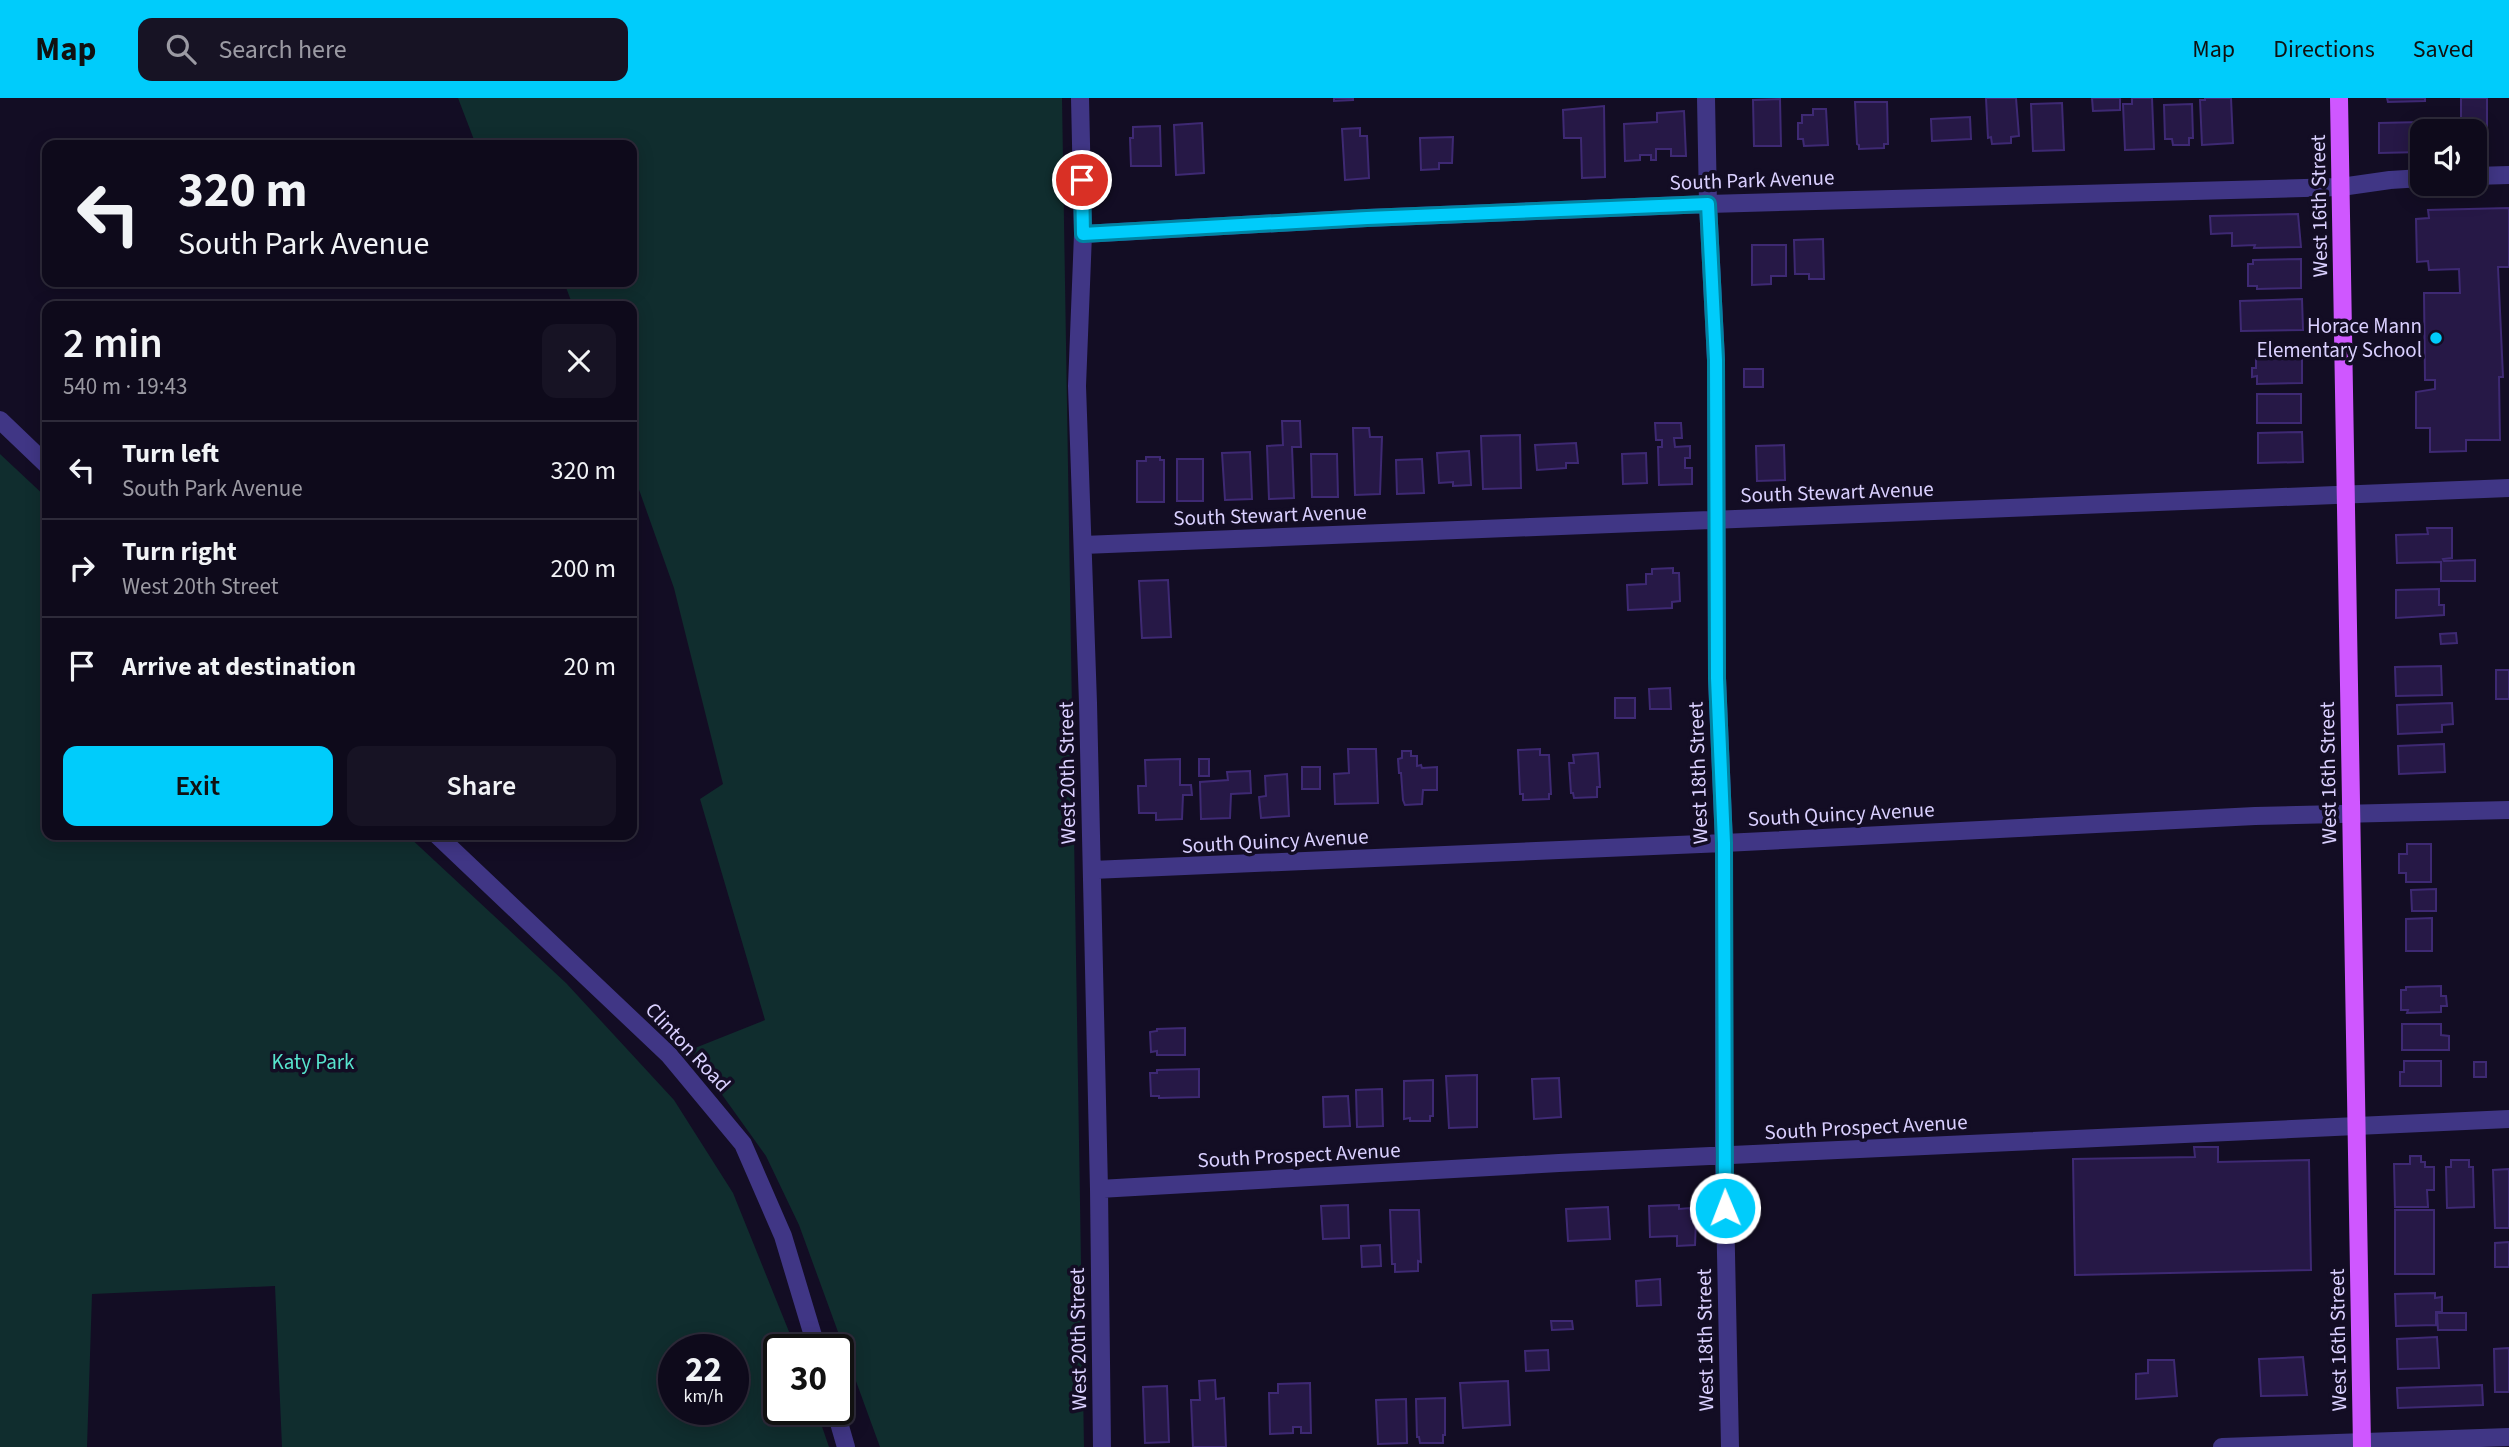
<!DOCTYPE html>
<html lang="en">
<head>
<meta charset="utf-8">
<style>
	body { margin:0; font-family:"Source Sans 3",sans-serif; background:#171324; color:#f1f3f6; height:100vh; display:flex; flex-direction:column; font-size:26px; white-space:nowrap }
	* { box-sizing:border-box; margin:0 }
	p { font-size:23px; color:#9b9aa3 }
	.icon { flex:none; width:38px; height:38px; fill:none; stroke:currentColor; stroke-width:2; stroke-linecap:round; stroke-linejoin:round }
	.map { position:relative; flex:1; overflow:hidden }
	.side { position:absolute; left:42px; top:203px; width:595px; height:539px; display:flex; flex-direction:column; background:#0e0a1b; border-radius:14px; box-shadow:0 4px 18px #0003,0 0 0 2px #2e2b3a }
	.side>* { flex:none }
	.guide { position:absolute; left:42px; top:42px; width:595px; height:147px; border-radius:14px; box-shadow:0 4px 18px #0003,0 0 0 2px #2e2b3a; background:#0e0a1b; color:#f1f3f6; overflow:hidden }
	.controls { position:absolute; left:2410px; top:21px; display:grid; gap:14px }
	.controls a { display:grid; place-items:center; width:77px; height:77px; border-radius:14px; background:#0e0a1b; box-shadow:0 4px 18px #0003,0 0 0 2px #2e2b3a; font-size:35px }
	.speed { position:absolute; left:658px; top:1236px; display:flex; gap:14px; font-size:35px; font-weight:700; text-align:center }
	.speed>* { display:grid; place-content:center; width:91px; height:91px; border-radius:50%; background:#0e0a1b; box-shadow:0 4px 18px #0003,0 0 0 2px #2e2b3a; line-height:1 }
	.speed small { font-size:18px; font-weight:400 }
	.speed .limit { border:4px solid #111; border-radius:10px; background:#fff; color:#111 }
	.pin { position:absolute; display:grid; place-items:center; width:60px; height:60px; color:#fff; margin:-30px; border:4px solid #fff; border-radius:50%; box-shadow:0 2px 7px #0007 }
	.me { position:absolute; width:77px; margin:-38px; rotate:359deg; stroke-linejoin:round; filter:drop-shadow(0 0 5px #0008) }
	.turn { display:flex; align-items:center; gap:24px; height:147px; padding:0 21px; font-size:32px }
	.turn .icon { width:91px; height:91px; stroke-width:2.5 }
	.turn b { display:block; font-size:49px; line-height:60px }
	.round { display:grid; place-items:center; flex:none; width:74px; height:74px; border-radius:14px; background:#171324 }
	.head { display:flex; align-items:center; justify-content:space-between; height:119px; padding:0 21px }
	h1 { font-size:42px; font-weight:600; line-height:52px }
	.cta { display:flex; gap:14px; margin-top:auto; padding:14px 21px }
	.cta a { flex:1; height:80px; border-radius:14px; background:#00ccfb; color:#111; font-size:28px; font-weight:600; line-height:80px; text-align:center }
	.cta a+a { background:#171324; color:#f1f3f6 }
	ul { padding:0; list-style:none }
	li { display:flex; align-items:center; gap:21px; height:98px; padding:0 21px; border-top:2px solid #2e2b3a }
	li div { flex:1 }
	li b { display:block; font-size:26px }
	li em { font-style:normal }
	header { display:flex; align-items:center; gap:42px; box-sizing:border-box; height:98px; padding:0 35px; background:#00ccfb; color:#111 }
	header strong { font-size:33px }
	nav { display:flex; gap:38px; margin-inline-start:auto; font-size:24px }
	.search { width:490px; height:63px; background:#171324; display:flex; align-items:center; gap:18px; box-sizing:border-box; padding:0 24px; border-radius:14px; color:#9b9aa3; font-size:26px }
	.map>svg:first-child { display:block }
</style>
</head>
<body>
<header>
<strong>Map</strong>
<div class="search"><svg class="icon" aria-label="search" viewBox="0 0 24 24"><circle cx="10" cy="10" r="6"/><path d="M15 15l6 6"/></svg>Search here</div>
<nav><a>Map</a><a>Directions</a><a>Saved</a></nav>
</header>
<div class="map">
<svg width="2509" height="1349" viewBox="0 0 2509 1349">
	<rect width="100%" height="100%" fill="#130d24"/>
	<path fill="#102d2e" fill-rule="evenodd" d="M458 0H1062L1084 1349H880L799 1127 766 1058 690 952 765 922 700 701 723 686 674 490 632 372V208H573L564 184H632V47H476Z
		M0 356 47 400V737H407L566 885 674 1002 733 1095 796 1251H779V1311H816L829 1349H282L275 1188 92 1196 87 1349H0ZM733 1251V1311H674V1251Z"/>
	<path fill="#261846" stroke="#3e2973" stroke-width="2" d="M1334 0H1353V2L1334 3Z
		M1986 0H2016L2019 38 2011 39V45L1992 46 1991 39 1988 40Z
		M2092 0H2120V12L2093 13Z
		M2132 0H2152L2154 51 2125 52 2123 6H2132Z
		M2205 0H2231L2233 45 2202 47 2200 2H2205Z
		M2387 0H2425V3L2388 4Z
		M2461 0H2487V29H2461Z
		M1780 1 1781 48H1754L1753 2Z
		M1855 4H1887L1888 46H1884V50L1859 51V47L1857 46Z
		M2062 5 2064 52 2033 53 2031 6Z
		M2192 6 2193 40H2189V47H2173L2172 41H2165L2164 7Z
		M1604 8 1605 79 1582 80 1581 40H1564L1563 12Z
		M1813 11H1826L1828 47 1804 48 1803 41H1798V25H1802V17H1813Z
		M1684 13 1686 58H1671V51H1656V62H1651V57H1640V62L1625 63 1624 26 1657 24V15Z
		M1970 19 1971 41 1932 43 1931 21Z
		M2422 24V54L2379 55V25Z
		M1202 25 1204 75 1176 77 1174 27Z
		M1160 28 1161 68H1131L1130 40H1133V29Z
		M1360 30V38H1367L1369 80 1345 82 1342 31Z
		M1453 39 1452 65H1439V71L1421 72 1420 40Z
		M2509 110V169H2498L2503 279H2499L2500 342H2466V353L2430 354V330H2416V294L2435 291V282H2425L2424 195H2460L2459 171 2429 172 2428 163 2417 164 2416 121 2429 120 2428 112Z
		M2298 116 2301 149 2254 150 2255 147 2232 148V135L2211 136 2210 118Z
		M1823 141 1824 181H1809V176H1795L1794 142Z
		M1752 147H1786V178H1771V186L1752 187Z
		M2301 161V190L2257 191V188H2248V166H2253V162Z
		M2302 201 2303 232 2241 233 2240 203Z
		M2256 256H2302V285L2257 286V278L2252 279V270H2256Z
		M1744 271H1763V289H1744Z
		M2257 296H2301V325H2257Z
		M1282 323H1300L1301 349H1292L1294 400 1269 401 1267 348 1283 347Z
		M1655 325H1681L1682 340H1674L1675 349 1690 348V360H1685V370H1692V386L1659 387 1658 349H1662V342H1656Z
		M1353 330H1369L1370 339H1382L1380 396 1355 397Z
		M2302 334 2303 364 2258 365V335Z
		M1520 337 1521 390 1483 391 1481 338Z
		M1576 345 1578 365H1566V370L1537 372 1535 347Z
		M1784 347 1785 382 1757 383 1756 348Z
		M1469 353 1471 387 1453 388V384L1439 385 1437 355Z
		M1250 354 1252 401 1225 402 1222 355Z
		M1646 355 1647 385 1623 386 1622 356Z
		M1311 356H1337L1338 399H1312Z
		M1146 359H1160V362H1164V404H1137V363H1146Z
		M1177 361H1203V403H1177Z
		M1422 361 1424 395 1397 396 1396 362Z
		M2427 430H2452V460L2443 461 2444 463 2475 462V483H2441V464L2397 465 2396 437 2428 436Z
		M1673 470V475H1679L1680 503 1672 504V510L1628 512 1627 487 1646 486V476H1652V471Z
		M1168 482 1171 539 1142 540 1139 483Z
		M2439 491V507H2444V517L2396 520V492Z
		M2456 535 2457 545 2441 546 2440 536Z
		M2441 568 2442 597 2396 598 2395 569Z
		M2496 572H2509V601H2496Z
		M1670 590 1671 611H1650L1649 591Z
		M1615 600H1635V620H1615Z
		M2452 605 2453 626 2442 627V634L2398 636 2397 607Z
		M2444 646 2445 674 2399 676 2398 648Z
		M1348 651H1376L1378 705 1335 706 1334 676 1349 675Z
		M1540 651V657H1549L1551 696H1549V701L1523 702V696H1520L1518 652Z
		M1402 653H1411V658H1417V668L1421 667 1422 670 1437 669V692H1423L1422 706 1405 707 1403 702 1401 675H1399L1398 661 1402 660Z
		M1598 655 1600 689H1597V699L1574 700 1573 695H1571L1569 665H1574L1573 657Z
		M1180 661V687H1191L1192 697H1183L1182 721 1156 722V715H1139L1138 688H1146L1145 662Z
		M1199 661H1209V678H1199Z
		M1302 669H1320V691H1302Z
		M1250 673 1251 695 1231 696 1230 720 1201 721 1200 684 1228 682 1227 674Z
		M1287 676 1289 718 1261 720 1259 699 1266 698 1265 678Z
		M2407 746H2431V784H2406V775H2399V756H2407Z
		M2436 791V813H2412L2411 792Z
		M2432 820V853H2406V821Z
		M2441 888V898H2446L2447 908H2441V914L2407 915 2408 912H2401V892H2406V889Z
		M2402 926H2441V937L2449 938V952H2402Z
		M1185 930V957H1157V953L1151 954 1150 934 1157 933V931Z
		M2404 963H2441V988H2400V974H2404Z
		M2474 964H2486V979H2474Z
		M1199 971V999L1159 1000V998H1151L1150 975H1157V972Z
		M1477 977V1029L1449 1030 1446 978Z
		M1559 980 1561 1019 1534 1021 1532 981Z
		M1433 982V1018H1430V1023H1410V1020L1404 1021V983Z
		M1382 991 1383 1028 1357 1029 1356 992Z
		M1348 998 1350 1028 1324 1029 1323 999Z
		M2194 1049H2218V1064L2309 1062 2311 1172 2075 1177 2073 1061 2195 1059Z
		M2410 1058H2421V1064H2425V1069H2434V1092H2427L2428 1109H2395L2394 1066H2410Z
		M2451 1062H2469V1069H2473L2474 1109 2447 1110 2446 1069H2451Z
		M2509 1071V1130H2495L2493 1072Z
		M1348 1107 1349 1140 1323 1141 1321 1108Z
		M1679 1107V1111L1690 1110 1691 1121H1696L1695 1147 1677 1148V1138L1650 1139 1649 1108Z
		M1608 1109 1610 1141 1568 1143 1566 1111Z
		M1390 1112H1419L1421 1164 1418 1163V1173L1395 1174V1166H1392Z
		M2395 1112H2434V1176H2395Z
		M2509 1144V1169H2495V1145Z
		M1380 1147 1381 1168 1362 1169 1361 1148Z
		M1660 1181 1661 1207 1637 1208 1636 1183Z
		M2435 1195V1200L2442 1199V1214H2436V1227L2396 1228 2395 1196Z
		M2437 1215H2466V1232H2438Z
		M1551 1223H1572L1573 1231 1552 1232Z
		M2437 1239 2439 1270 2398 1271 2397 1241Z
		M2509 1250V1294H2495L2494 1251Z
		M1548 1252 1549 1272 1526 1273 1525 1253Z
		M2303 1259 2307 1297 2261 1298 2259 1261Z
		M2148 1262H2174L2177 1298 2136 1301V1276L2148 1275Z
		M1215 1282 1216 1301 1224 1300 1226 1349H1193L1191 1302H1200L1199 1283Z
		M1508 1283 1510 1327 1463 1330 1460 1285Z
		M1310 1285 1311 1335H1301V1329H1293V1335L1270 1336 1269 1295H1278V1286Z
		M2482 1287 2483 1307 2398 1310 2397 1290Z
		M1167 1288 1169 1344 1145 1345 1143 1289Z
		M1445 1300V1337H1443V1345H1420L1419 1339H1417L1416 1301Z
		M1406 1301 1407 1345 1378 1346 1376 1302Z"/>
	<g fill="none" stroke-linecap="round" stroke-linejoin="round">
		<path stroke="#403685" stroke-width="18" d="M1080 0 1083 136 1077 288 1088 605 1099 1091 1102 1349
			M1706 0 1708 106 1716 262 1717 580 1724 745V1059L1730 1349
			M2474 78 2509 77
			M1083 136 1367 120 1708 106 2341 89 2390 82 2422 80
			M0 322 47 367
			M1083 447 2509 390
			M437 737 669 957 743 1046 783 1138 817 1251
			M1092 772 1724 745 2255 718 2509 712
			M1099 1091 1559 1065 2509 1021
			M835 1311 846 1349
			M2222 1349 2509 1339"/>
		<path stroke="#cf57ff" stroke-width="18" d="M2339 0 2362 1349"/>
	</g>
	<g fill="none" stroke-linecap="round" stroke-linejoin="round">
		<g stroke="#0085a3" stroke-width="18">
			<path id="route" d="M1082 82 1083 136 1367 120 1708 106 1716 262 1717 580 1724 745 1725 1110"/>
		</g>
		<use href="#route" stroke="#00ccfb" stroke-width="12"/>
	</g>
	<circle fill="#00ccfb" stroke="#130d24" stroke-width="2.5" cx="2436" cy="240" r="7"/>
	<g text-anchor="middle" stroke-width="7" stroke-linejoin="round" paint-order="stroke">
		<g font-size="21" fill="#dad0ff" stroke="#130d24">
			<text transform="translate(1752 82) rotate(-2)" y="7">South Park Avenue</text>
			<text transform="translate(2319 108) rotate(-91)" y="7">West 16th Street</text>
			<text transform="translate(1837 394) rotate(-2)" y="7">South Stewart Avenue</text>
			<text transform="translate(1270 417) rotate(-2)" y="7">South Stewart Avenue</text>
			<text transform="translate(1067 675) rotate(-91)" y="7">West 20th Street</text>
			<text transform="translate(1698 675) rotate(-92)" y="7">West 18th Street</text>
			<text transform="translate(2328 675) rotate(-91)" y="7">West 16th Street</text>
			<text transform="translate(1841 716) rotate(-3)" y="7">South Quincy Avenue</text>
			<text transform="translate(1275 743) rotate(-3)" y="7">South Quincy Avenue</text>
			<text transform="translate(688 949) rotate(47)" y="7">Clinton Road</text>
			<text transform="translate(1866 1029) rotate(-3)" y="7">South Prospect Avenue</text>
			<text transform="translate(1299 1057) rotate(-3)" y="7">South Prospect Avenue</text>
			<text transform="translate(1078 1241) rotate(-91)" y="7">West 20th Street</text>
			<text transform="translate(1705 1242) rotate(-91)" y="7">West 18th Street</text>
			<text transform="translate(2338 1242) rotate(-91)" y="7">West 16th Street</text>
		</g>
		<g font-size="21" fill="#dad0ff" stroke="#130d24" text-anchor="end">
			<text x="2422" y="235">Horace Mann<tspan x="2422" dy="24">Elementary School</tspan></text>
		</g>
		<g font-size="21" fill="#57e4cd" stroke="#130d24">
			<text x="313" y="971">Katy Park</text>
		</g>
	</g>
</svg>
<div class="controls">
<a><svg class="icon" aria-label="sound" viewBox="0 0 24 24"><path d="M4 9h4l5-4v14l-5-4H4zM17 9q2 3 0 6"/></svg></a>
</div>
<div class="speed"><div>22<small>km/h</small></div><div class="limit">30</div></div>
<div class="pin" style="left:1082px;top:82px;background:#d93025"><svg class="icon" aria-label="arrive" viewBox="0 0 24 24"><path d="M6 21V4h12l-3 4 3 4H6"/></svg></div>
<svg class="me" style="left:1725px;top:1110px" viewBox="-20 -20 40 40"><circle r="17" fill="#00ccfb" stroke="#fff" stroke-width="3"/><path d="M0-11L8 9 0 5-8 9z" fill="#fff"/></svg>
<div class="guide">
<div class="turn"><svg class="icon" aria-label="left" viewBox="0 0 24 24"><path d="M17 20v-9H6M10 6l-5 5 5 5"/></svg><div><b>320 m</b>South Park Avenue</div></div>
</div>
<section class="side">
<div class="head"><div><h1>2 min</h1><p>540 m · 19:43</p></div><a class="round"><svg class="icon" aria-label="close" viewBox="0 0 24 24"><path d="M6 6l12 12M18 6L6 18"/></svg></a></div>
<ul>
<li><svg class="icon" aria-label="left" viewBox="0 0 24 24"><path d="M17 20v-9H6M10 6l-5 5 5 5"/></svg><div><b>Turn left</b><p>South Park Avenue</p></div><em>320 m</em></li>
<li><svg class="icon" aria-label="right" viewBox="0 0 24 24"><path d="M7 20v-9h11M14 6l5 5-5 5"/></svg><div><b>Turn right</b><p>West 20th Street</p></div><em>200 m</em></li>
<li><svg class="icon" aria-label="arrive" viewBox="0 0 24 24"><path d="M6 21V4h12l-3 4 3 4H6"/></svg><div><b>Arrive at destination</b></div><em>20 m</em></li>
</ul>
<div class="cta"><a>Exit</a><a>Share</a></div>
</section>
</div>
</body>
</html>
